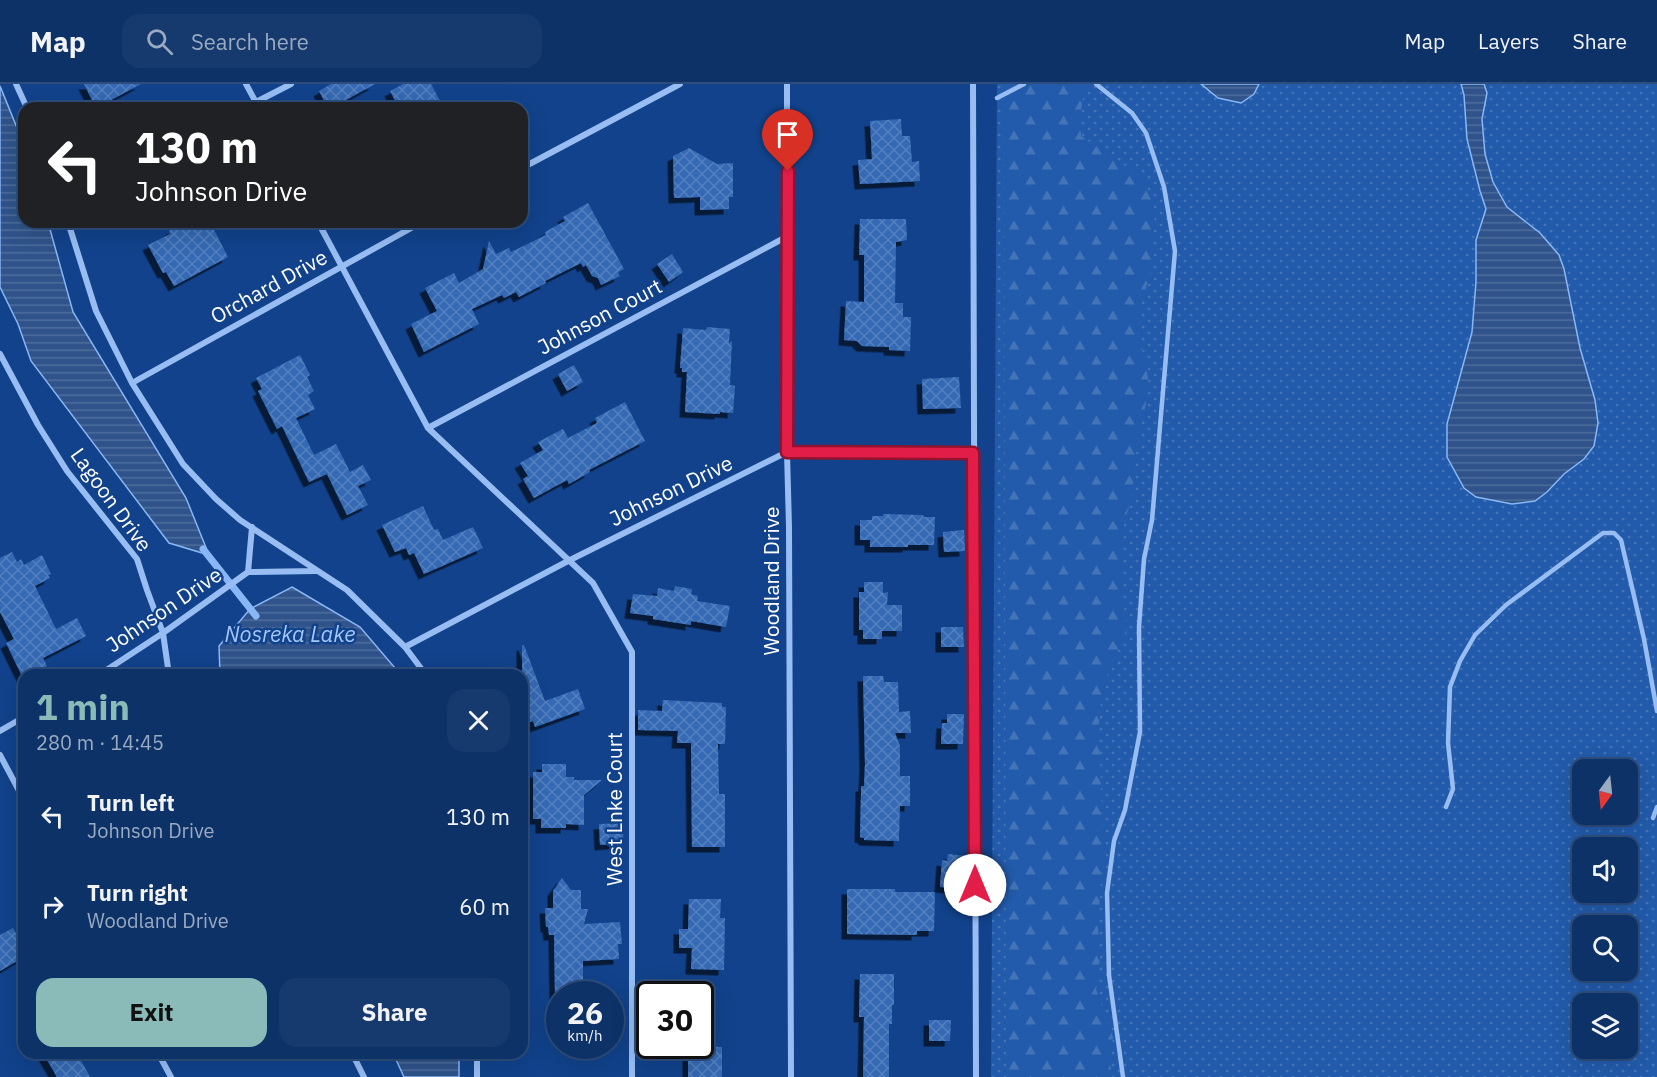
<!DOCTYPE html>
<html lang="en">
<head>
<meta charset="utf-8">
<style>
	body { margin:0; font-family:"IBM Plex Sans",sans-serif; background:#163a6e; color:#f1f3f6; height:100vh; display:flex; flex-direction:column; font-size:22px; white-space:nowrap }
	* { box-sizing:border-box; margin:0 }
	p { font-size:20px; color:#9aaac0 }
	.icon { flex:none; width:33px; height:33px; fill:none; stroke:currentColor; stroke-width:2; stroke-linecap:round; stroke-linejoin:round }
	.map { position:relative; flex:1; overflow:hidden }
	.sheet { position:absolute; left:18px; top:585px; width:510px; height:390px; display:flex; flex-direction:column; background:#0d3268; border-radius:18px; box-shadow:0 6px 24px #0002,0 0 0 2px #2d4d7c }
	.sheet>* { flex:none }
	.top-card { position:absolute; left:18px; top:18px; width:510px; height:126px; border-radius:18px; box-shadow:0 6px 24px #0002,0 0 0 2px #2d4d7c; background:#202124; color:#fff; overflow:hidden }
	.needle { width:39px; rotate:195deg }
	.tools { position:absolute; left:1572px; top:675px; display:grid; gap:12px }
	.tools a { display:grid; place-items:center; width:66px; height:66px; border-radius:12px; background:#0d3268; box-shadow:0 6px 24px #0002,0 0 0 2px #2d4d7c; font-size:30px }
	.speed { position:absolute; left:546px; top:897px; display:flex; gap:12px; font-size:30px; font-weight:700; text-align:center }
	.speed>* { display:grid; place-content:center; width:78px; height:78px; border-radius:50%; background:#0d3268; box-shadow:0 6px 24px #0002,0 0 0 2px #2d4d7c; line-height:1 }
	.speed small { font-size:15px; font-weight:400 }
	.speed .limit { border:3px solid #111; border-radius:9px; background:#fff; color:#111 }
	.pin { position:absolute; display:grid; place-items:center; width:51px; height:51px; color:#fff; margin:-62px -26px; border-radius:50% 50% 50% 0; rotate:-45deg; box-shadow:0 0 6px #0007 }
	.pin .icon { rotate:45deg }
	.me { position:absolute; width:66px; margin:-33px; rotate:0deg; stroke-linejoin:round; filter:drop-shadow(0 0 4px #0008) }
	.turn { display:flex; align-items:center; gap:21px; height:126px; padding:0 18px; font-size:27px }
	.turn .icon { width:78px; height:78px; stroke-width:2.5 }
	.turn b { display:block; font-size:42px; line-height:51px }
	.round { display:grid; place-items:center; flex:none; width:63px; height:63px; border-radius:18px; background:#163a6e }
	.head { display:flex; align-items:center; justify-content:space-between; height:102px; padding:0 18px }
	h1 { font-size:36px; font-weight:700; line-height:45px; color:#8bbbb9 }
	.action { display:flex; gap:12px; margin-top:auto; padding:12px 18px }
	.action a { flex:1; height:69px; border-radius:18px; background:#8bbbb9; color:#111; font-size:24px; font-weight:700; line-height:69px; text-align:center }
	.action a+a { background:#163a6e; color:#f1f3f6 }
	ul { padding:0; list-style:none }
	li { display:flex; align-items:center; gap:18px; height:90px; padding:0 18px }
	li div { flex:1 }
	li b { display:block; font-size:22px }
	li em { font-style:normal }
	header { display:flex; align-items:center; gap:36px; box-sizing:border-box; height:84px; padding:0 30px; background:#0d3268; border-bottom:2px solid #2d4d7c }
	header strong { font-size:28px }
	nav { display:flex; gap:33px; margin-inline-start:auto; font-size:21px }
	.search { width:420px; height:54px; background:#163a6e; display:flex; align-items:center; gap:15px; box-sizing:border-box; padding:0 21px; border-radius:18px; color:#9aaac0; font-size:22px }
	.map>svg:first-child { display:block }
</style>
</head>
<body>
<header>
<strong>Map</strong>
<div class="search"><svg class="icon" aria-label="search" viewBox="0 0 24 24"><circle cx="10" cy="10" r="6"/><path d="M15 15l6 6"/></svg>Search here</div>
<nav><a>Map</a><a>Layers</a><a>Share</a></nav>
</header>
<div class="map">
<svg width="1657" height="993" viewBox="0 0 1657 993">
	<defs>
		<pattern id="grass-dots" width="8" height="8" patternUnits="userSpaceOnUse" patternTransform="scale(1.5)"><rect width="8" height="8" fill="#225bab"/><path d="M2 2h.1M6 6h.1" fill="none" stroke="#4374b8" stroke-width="1.8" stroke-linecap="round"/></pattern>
		<pattern id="forest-firs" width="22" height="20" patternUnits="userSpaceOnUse" patternTransform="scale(1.5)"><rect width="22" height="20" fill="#225bab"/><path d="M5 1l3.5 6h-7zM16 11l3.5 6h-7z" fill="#4374b8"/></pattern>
		<pattern id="water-rules" width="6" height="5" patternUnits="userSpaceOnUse" patternTransform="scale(1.5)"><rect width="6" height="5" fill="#2f538a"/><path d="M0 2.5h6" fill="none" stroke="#4e6d9c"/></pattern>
		<pattern id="building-cross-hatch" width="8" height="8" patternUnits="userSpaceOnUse" patternTransform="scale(1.5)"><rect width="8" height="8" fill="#3469b3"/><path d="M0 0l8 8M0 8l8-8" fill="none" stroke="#5280be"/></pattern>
		<filter id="shadow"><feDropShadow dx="-5.5" dy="5.5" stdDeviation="0" flood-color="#0009"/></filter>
	</defs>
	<rect width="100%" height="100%" fill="#11428b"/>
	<path fill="url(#grass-dots)" fill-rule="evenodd" d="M997 0H1657V993H991ZM1582 686H1628V730H1582ZM1582 764H1628V808H1582ZM1582 842H1628V886H1582ZM1582 920H1628V964H1582Z"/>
	<path fill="url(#forest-firs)" d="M1004 0H1081L1085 3 1081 26V52L1143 94 1155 126 1151 185 1139 230 1138 252 1146 279 1149 303 1135 375 1132 412 1124 440 1121 501 1127 546 1109 585 1101 617 1099 642 1103 768 1098 842 1100 874 1096 905 1113 953 1110 978 1112 993H1006Z"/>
	<path fill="url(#water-rules)" stroke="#89b7f5" stroke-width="1.5" d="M1201 0H1259L1254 10 1241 19 1218 14Z
		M1461 0H1484L1487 9 1482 35 1485 70 1493 98 1507 123 1540 149 1559 171 1564 185 1580 264 1595 316 1598 339 1594 362 1584 375 1564 390 1547 408 1535 417 1512 420 1476 413 1464 404 1447 373V340L1472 248 1476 198V156L1486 125 1480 107 1467 55 1464 11Z
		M0 2 24 61V138H48L73 228 186 414 209 471 169 459 31 277 18 240 0 203Z
		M292 503 360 543 401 591H220L219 562 250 525Z
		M393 969H459V993H404Z"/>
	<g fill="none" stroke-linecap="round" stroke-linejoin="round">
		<path stroke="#89b7f5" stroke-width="7" d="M203 465 256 532"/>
	</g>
	<path fill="url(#building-cross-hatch)" filter="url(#shadow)" d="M84 0H141L96 24Z
		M331 0H375L346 16 351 24H328L319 7Z
		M403 0H431L444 24H399L390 7Z
		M901 35 902 52H910L912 78 919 77 920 97 860 100 858 76 872 75 870 37Z
		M689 64 717 80 733 79V113H729V125L700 126V113L674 114 673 72Z
		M588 119 624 185 618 188 620 192 601 201 598 194 592 192 586 181 583 183 581 179 545 197 546 199 519 213 516 208 504 214 502 211 472 225 479 240 424 268 411 240 437 227 425 204 454 189 459 199 483 185 489 157 496 170 509 164 511 168 546 151 545 148 565 137 563 133Z
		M860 135H906L907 156 896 158 895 219H903V233H911L910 267 889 266V263L862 262 857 257 844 256 846 217 864 218V171H859Z
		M186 138H210L228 173 174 202 166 188 163 189 148 161 170 150 169 147Z
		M672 170 683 188 669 198 657 180Z
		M707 243 730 245 729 259 732 257 730 301 735 302 733 329 720 328V330L685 328 687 288H682V284H680L683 244 706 246Z
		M300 271 310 291 307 293 314 307 308 311 315 325 296 334 314 371 336 360 350 388 363 381 371 396 358 402 368 421 347 431 327 390 309 398 282 342 277 345 258 307 262 305 256 294Z
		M574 281 583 298 567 307 558 290Z
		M959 293 961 324 923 325 922 295Z
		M625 318 645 357 589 386 590 388 569 400 567 396 534 414 523 395 528 392 520 379 543 366 538 358 563 345 568 354 597 339 595 334Z
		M423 422 434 446 438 445 443 456 473 443 483 464 424 490 414 469 409 471 406 464 395 468 382 441Z
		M883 430 923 431 924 433H935L934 461H908V463H870V456H860V436H872V432H883Z
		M964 446 965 467 944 468 943 448Z
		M12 468 17 478 21 475 24 481 42 471 51 490 48 491 50 494 35 502 56 545 77 534 86 552 43 574 47 582 28 591H24L23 594 6 559 14 555 0 528V474Z
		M864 498H883V509L888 508 887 521H902V547H882V555H863V546H859V508H864Z
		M675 502 692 505 691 510 698 512 697 517 730 522 726 543 691 537V541L653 535V532L630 529 633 510 657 512 658 504 674 507Z
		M941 543H963L964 563H941Z
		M522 561H524L545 617 578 605 585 625 535 643 533 637 522 641Z
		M863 592H883L884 598H898L899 628 910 627 911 649H895L900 662V692H910V722H900L899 757 864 756V754L860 753 861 711V702H864L865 680Z
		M663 616 722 619V623H726L725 660H718L719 710H725V763H692L691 659H677L678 647 638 646V626L662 627Z
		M947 630H964L963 660H941L942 639H947Z
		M542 680H566V693H574V696H602L584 711V741L566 740V744H541V735H533V688H542Z
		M622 739 624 759 600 761 599 740Z
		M948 770 967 772 965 805 940 803 942 776 947 777Z
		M562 794 571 806H581V825H588L584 840 620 838 622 860H618L619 875 583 877V910H555L554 851H549L548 843H546L545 824H553V807Z
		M847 805H895V808H935L934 847H917V851L847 850Z
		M689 815H721L720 834H725L724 886 691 885 692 864H679V845H688Z
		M13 844 24 864V873L0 887V851Z
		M860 890H894V921H892V940H889V993H863L864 933H859Z
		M929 936H951L950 957H929Z
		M688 962 722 963V993H688Z
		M43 969H77L90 993H57Z"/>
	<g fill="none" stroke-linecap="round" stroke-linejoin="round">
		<path stroke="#97bdf2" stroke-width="4.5" d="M1096 0 1132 29 1146 49 1164 103 1175 167 1152 436 1144 475 1139 543 1140 648 1125 726 1114 757 1107 809 1109 891 1123 993
			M997 14 1024 0
			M1446 723 1453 705 1448 659 1450 603 1460 577 1475 551 1506 521 1603 449H1614L1621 456 1644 555 1657 627
			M1653 734 1657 723"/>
		<path stroke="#97bdf2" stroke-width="6" d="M16 0 27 24
			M246 0 259 24
			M787 0V368L789 443 791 993
			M973 0 976 993
			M256 18 291 0
			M522 84 680 0
			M68 138 96 227 132 299 183 380 216 415 240 436 347 506 405 563 426 591
			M318 138 428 344 593 499 632 568V993
			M0 270 38 341 67 387 137 475 147 506 163 549 169 591
			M132 299 422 138
			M428 344 788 152
			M248 488 252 443
			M405 563 570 476 787 368 973 369
			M99 591 163 549 248 488 316 487
			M0 647 24 633
			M0 671 24 716
			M158 969 171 993
			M352 969 364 993
			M477 969V993"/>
	</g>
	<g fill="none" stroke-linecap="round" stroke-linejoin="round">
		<g stroke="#92132f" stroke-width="15">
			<path id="route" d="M788 87 787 368 973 369 975 801"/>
		</g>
		<use href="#route" stroke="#e11d48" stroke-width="10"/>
	</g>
	<g text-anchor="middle" stroke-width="5" stroke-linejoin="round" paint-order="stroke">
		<g font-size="21" fill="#fff" stroke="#11428b">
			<text transform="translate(269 203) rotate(-29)" y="7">Orchard Drive</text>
			<text transform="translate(600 233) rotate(-28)" y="7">Johnson Court</text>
			<text transform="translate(671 407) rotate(-26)" y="7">Johnson Drive</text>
			<text transform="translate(111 416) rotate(54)" y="7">Lagoon Drive</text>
			<text transform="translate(772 497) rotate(-90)" y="7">Woodland Drive</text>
			<text transform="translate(164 526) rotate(-34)" y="7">Johnson Drive</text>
			<text transform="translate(615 725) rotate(-90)" y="7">West Lnke Court</text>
		</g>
		<g font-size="22" font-style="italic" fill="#a3c7f9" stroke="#11428b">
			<text x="290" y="558">Nosreka Lake</text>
		</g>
	</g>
</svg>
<div class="tools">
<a><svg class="needle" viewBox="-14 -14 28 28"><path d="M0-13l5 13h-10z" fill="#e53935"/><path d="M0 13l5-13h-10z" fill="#9aaac0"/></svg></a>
<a><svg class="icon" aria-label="sound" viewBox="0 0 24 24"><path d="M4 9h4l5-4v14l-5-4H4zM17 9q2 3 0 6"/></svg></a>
<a><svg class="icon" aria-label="search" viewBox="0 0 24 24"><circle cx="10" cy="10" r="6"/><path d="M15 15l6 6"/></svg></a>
<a><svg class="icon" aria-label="layers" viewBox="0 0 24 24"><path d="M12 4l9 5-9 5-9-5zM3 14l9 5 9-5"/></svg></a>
</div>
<div class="speed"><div>26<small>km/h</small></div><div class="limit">30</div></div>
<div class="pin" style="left:788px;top:87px;background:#d93025"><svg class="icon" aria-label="arrive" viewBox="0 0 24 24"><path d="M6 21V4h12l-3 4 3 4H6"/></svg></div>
<svg class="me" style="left:975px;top:801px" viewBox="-20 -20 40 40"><circle r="19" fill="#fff"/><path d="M0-13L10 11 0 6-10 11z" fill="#e11d48"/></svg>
<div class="top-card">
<div class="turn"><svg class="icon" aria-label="left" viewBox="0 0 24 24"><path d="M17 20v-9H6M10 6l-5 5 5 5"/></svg><div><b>130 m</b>Johnson Drive</div></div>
</div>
<section class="sheet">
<div class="head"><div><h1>1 min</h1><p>280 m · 14:45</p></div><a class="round"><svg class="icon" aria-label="close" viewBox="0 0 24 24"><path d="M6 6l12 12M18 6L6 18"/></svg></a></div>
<ul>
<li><svg class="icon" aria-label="left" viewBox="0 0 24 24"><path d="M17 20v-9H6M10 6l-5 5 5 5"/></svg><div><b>Turn left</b><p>Johnson Drive</p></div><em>130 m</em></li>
<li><svg class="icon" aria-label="right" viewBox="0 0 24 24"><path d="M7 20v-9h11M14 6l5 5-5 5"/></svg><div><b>Turn right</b><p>Woodland Drive</p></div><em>60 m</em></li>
</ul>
<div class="action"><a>Exit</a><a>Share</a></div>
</section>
</div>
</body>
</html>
